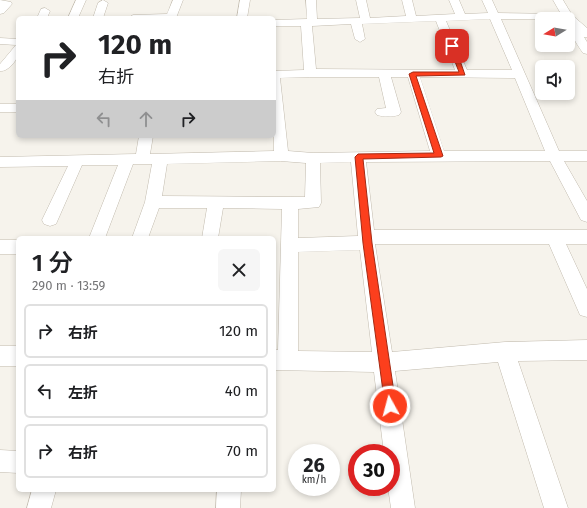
<!DOCTYPE html>
<html lang="ja">
<head>
<meta charset="utf-8">
<style>
	body { margin:0; font-family:"Fira Sans","Noto Sans JP",sans-serif; background:#f6f6f6; color:#202124; height:100vh; display:flex; flex-direction:column; font-size:15px; white-space:nowrap }
	* { box-sizing:border-box; margin:0 }
	p { font-size:13px; color:#757577 }
	.icon { flex:none; width:22px; height:22px; fill:none; stroke:currentColor; stroke-width:2; stroke-linecap:round; stroke-linejoin:round }
	.map { position:relative; flex:1; overflow:hidden }
	.panel { position:absolute; left:16px; top:236px; width:260px; height:256px; display:flex; flex-direction:column; background:#fff; border-radius:6px; box-shadow:0 2px 6px #0003 }
	.panel>* { flex:none }
	.top-card { position:absolute; left:16px; top:16px; width:260px; height:122px; border-radius:6px; box-shadow:0 2px 6px #0003; background:#fff; color:#202124; overflow:hidden }
	.needle { width:26px; rotate:259deg }
	.controls { position:absolute; left:535px; top:12px; display:grid; gap:8px }
	.controls a { display:grid; place-items:center; width:40px; height:40px; border-radius:6px; background:#fff; box-shadow:0 2px 6px #0003; font-size:20px }
	.speed { position:absolute; left:288px; top:444px; display:flex; gap:8px; font-size:20px; font-weight:700; text-align:center }
	.speed>* { display:grid; place-content:center; width:52px; height:52px; border-radius:50%; background:#fff; box-shadow:0 2px 6px #0003; line-height:1 }
	.speed small { font-size:10px; font-weight:400 }
	.speed .limit { border:6px solid #d22; background:#fff; color:#111 }
	.pin { position:absolute; display:grid; place-items:center; width:34px; height:34px; color:#fff; margin:-17px; border-radius:8px; box-shadow:0 2px 6px #0006 }
	.me { position:absolute; width:44px; margin:-22px; rotate:353deg; stroke-linejoin:round; filter:drop-shadow(0 0 3px #0008) }
	.turn { display:flex; align-items:center; gap:14px; height:84px; padding:0 16px; font-size:18px }
	.turn .icon { width:52px; height:52px; stroke-width:2.5 }
	.turn b { display:block; font-size:28px; line-height:34px }
	.lanes { display:flex; align-items:center; height:38px; padding:0 16px; background:#0003; justify-content:center; gap:20px; direction:ltr }
	.lanes .off { opacity:.35 }
	.round { display:grid; place-items:center; flex:none; width:42px; height:42px; border-radius:6px; background:#f6f6f6 }
	.head { display:flex; align-items:center; justify-content:space-between; height:68px; padding:0 16px }
	h1 { font-size:24px; font-weight:600; line-height:30px }
	ul { padding:0; list-style:none }
	li { display:flex; align-items:center; gap:12px; height:54px; margin:0 8px 6px; padding:0 8px; border:2px solid #e0e0e0; border-radius:6px }
	li div { flex:1 }
	li b { display:block; font-size:15px }
	li em { font-style:normal }
	.map>svg:first-child { display:block }
</style>
</head>
<body>
<div class="map">
<svg width="587" height="508" viewBox="0 0 587 508">
	<rect width="100%" height="100%" fill="#f6f3ec"/>
	<g fill="none" stroke-linecap="round" stroke-linejoin="round">
		<g stroke="#c2bbae" stroke-width="1">
			<path id="minor" d="M0 0 11 2 12 4 4 13 0 14Z
				M76 0H86L78 18H68Z
				M103 0 108 3 103 18H93L98 3Z
				M173 0H183L176 18H128L133 15 167 14Z
				M240 0H250L247 18H237Z
				M306 0H316L317 19 360 18 356 0H366L370 18 406 16 402 0H412L416 16 455 14 449 0H459L465 14 488 13 482 0H492L498 13 561 14 553 0H563L572 15 587 28V37H584L587 42V54L583 53C576 43 568 31 568 19H501L559 151H587V161H564L587 201V222L581 220 550 161 366 162 374 230H587V244H566L587 289V317L580 315 549 244H375L392 352 505 342 587 340V360L518 361 568 508H544L498 362 395 371 415 508H391L388 487H391V453H384L374 372 274 370V350H278L282 209 223 208 218 238H202L207 208H159L148 238H132L145 202 152 164H133L105 238H89L118 165H82L56 224 50 226 44 224 42 220 68 166 0 167V157L136 154 139 136H153L150 154 274 151V71L304 70 301 26H274V20L307 19ZM490 19 512 70H467L446 21ZM436 21 455 70 316 69 312 26 351 24 355 39 360 42 365 39 362 24ZM310 77H379L386 108 377 109 375 112 377 115C384 117 392 117 399 115L401 112 391 77H408L430 151 313 153 288 151 280 78ZM420 77 515 78 545 151H444ZM281 161 306 163 305 197 162 196 167 164ZM351 162 358 236 298 238V209L319 207 321 203 320 163ZM360 250 372 352 298 351V252Z
				M45 8 50 11 47 18H37L41 9Z
				M0 38 18 39C18 44 19 50 18 55 16 62 7 72 0 71V64L16 45 0 44Z
				M0 104H18V112H0Z
				M0 240H18V254H0Z
				M0 346H18V366H0Z
				M0 450 18 451V473L0 472Z
				M32 490H56L51 508H27Z
				M217 490H241L240 508H216Z"/>
		</g>
		<use href="#minor" fill="#fff" fill-rule="evenodd"/>
	</g>
	<path fill="#fc3f1d" stroke="#a42913" d="M452 44 455 46 465 75 416 76 443 156 441 157 363 159 372 243 396 406 394 410 390 411 386 410 385 406 363 243 355 157 358 154 434 153 409 74 413 72H459L449 46Z"/>
</svg>
<div class="controls">
<a><svg class="needle" viewBox="-14 -14 28 28"><path d="M0-13l5 13h-10z" fill="#e53935"/><path d="M0 13l5-13h-10z" fill="#757577"/></svg></a>
<a><svg class="icon" aria-label="sound" viewBox="0 0 24 24"><path d="M4 9h4l5-4v14l-5-4H4zM17 9q2 3 0 6"/></svg></a>
</div>
<div class="speed"><div>26<small>km/h</small></div><div class="limit">30</div></div>
<div class="pin" style="left:452px;top:46px;background:#d93025"><svg class="icon" aria-label="arrive" viewBox="0 0 24 24"><path d="M6 21V4h12l-3 4 3 4H6"/></svg></div>
<svg class="me" style="left:390px;top:406px" viewBox="-20 -20 40 40"><circle r="17" fill="#fc3f1d" stroke="#fff" stroke-width="3"/><path d="M0-11L8 9 0 5-8 9z" fill="#fff"/></svg>
<div class="top-card">
<div class="turn"><svg class="icon" aria-label="right" viewBox="0 0 24 24"><path d="M7 20v-9h11M14 6l5 5-5 5"/></svg><div><b>120 m</b>右折</div></div>
<div class="lanes"><svg class="icon off" aria-label="left" viewBox="0 0 24 24"><path d="M17 20v-9H6M10 6l-5 5 5 5"/></svg><svg class="icon off" aria-label="ahead" viewBox="0 0 24 24"><path d="M12 20V5M6 11l6-6 6 6"/></svg><svg class="icon" aria-label="right" viewBox="0 0 24 24"><path d="M7 20v-9h11M14 6l5 5-5 5"/></svg></div>
</div>
<section class="panel">
<div class="head"><div><h1>1 分</h1><p>290 m · 13:59</p></div><a class="round"><svg class="icon" aria-label="close" viewBox="0 0 24 24"><path d="M6 6l12 12M18 6L6 18"/></svg></a></div>
<ul>
<li><svg class="icon" aria-label="right" viewBox="0 0 24 24"><path d="M7 20v-9h11M14 6l5 5-5 5"/></svg><div><b>右折</b></div><em>120 m</em></li>
<li><svg class="icon" aria-label="left" viewBox="0 0 24 24"><path d="M17 20v-9H6M10 6l-5 5 5 5"/></svg><div><b>左折</b></div><em>40 m</em></li>
<li><svg class="icon" aria-label="right" viewBox="0 0 24 24"><path d="M7 20v-9h11M14 6l5 5-5 5"/></svg><div><b>右折</b></div><em>70 m</em></li>
</ul>
</section>
</div>
</body>
</html>
